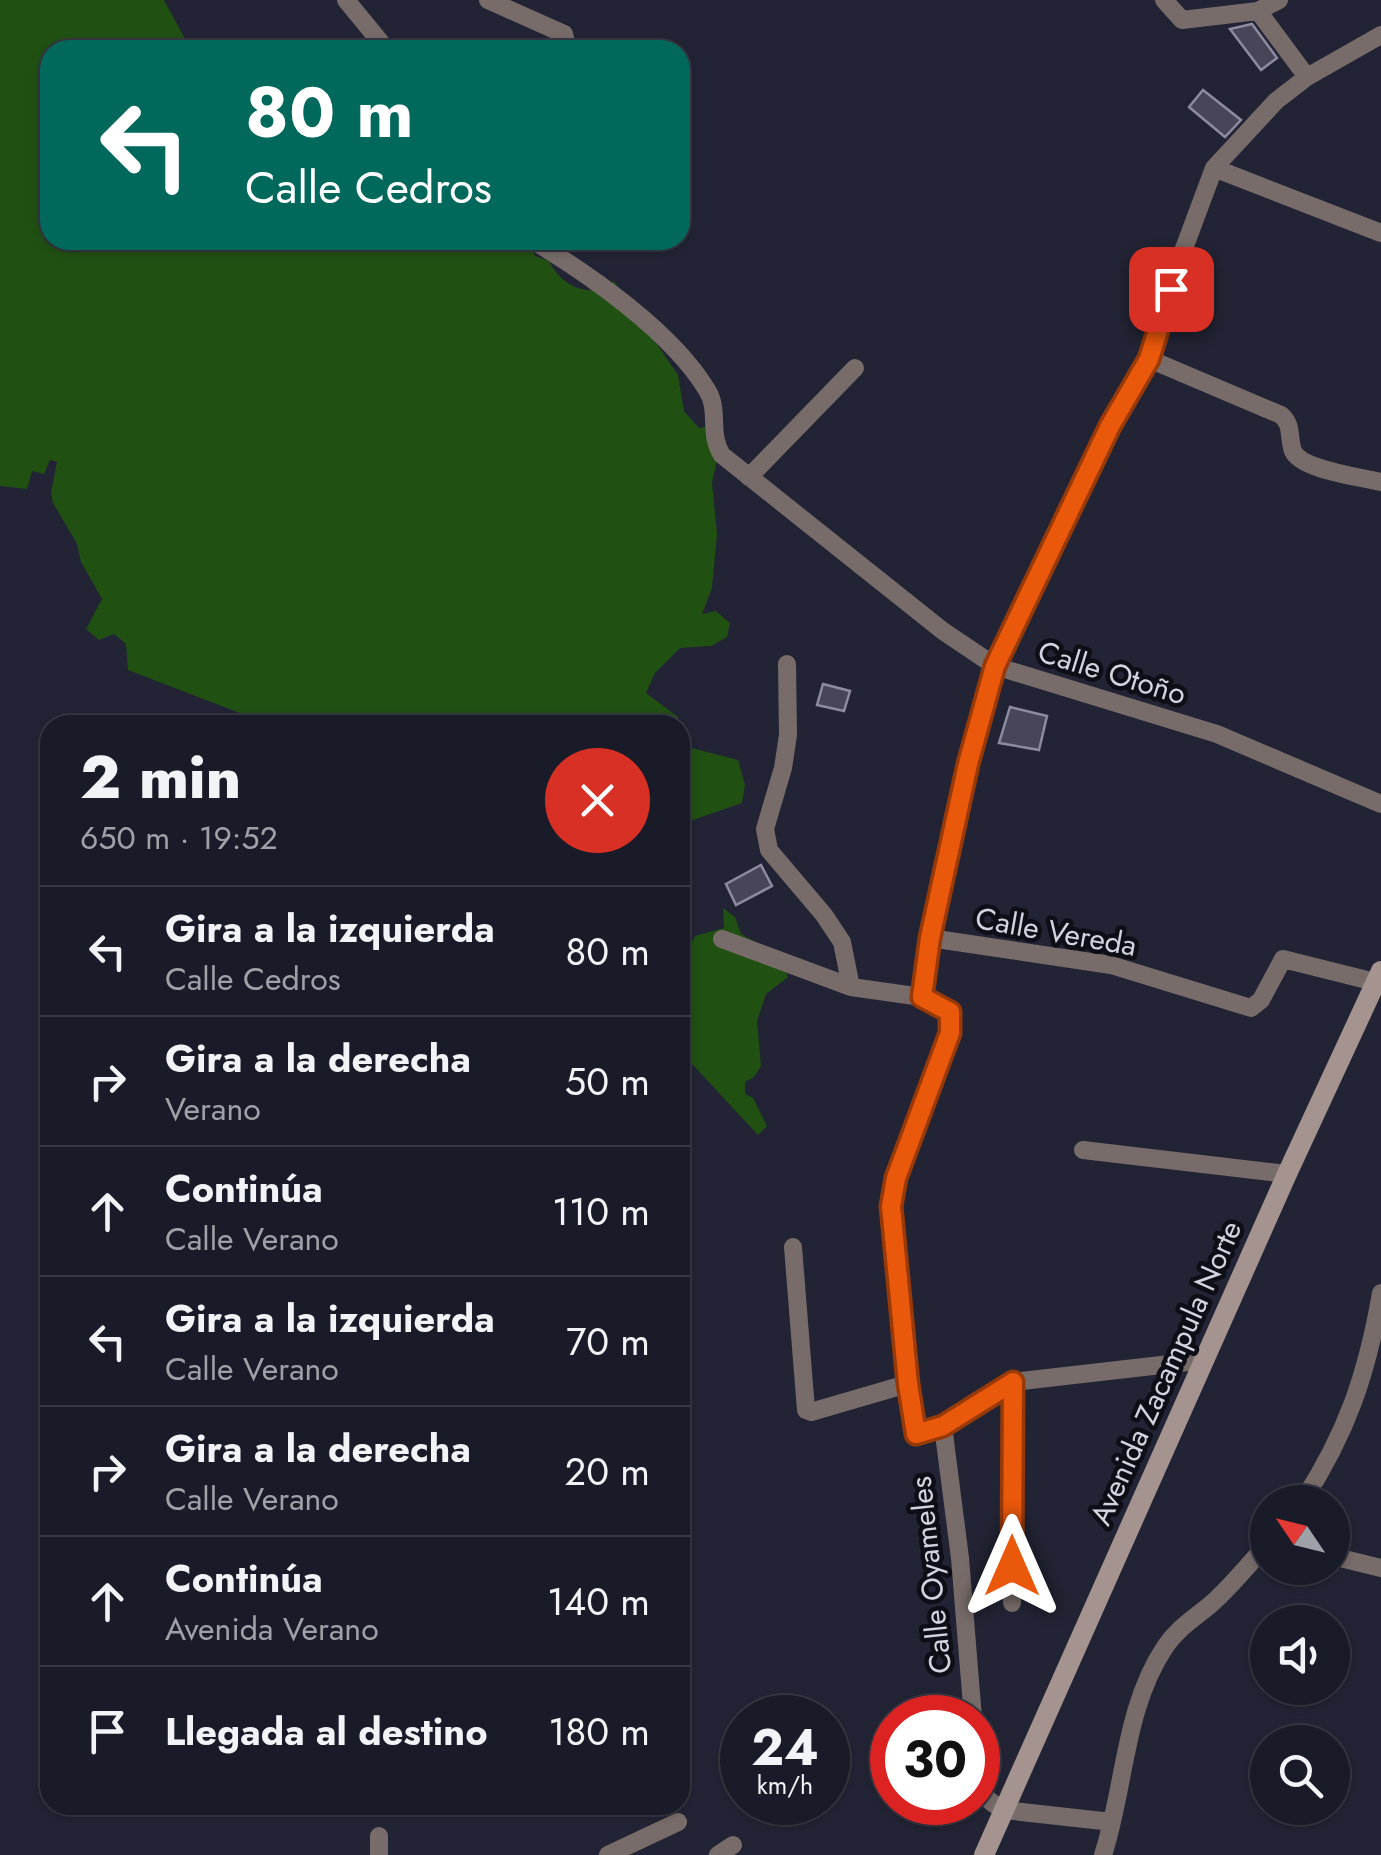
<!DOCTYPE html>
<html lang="es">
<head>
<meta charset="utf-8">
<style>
	body { margin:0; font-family:Jost,sans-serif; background:#272834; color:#f1f3f6; height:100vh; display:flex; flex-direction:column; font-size:38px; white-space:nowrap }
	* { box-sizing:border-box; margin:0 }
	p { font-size:32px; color:#9fa1a8 }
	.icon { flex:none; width:55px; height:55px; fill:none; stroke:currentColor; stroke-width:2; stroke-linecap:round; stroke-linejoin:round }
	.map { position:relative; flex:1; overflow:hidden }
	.panel { position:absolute; left:40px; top:715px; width:650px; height:1100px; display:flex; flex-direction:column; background:#1a1b28; border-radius:30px; box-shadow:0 2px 8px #0004,0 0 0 2px #383945 }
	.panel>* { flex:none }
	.top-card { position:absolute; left:40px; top:40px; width:650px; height:210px; border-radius:30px; box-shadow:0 2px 8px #0004,0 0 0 2px #383945; background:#00695c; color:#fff; overflow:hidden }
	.needle { width:65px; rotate:305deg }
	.controls { position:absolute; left:1250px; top:1485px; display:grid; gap:20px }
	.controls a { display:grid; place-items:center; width:100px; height:100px; border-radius:50%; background:#1a1b28; box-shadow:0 2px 8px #0004,0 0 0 2px #383945; font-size:50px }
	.speed { position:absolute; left:720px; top:1695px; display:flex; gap:20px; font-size:50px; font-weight:700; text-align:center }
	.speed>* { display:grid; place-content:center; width:130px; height:130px; border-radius:50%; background:#1a1b28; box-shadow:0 2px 8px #0004,0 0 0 2px #383945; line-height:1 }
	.speed small { font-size:25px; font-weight:400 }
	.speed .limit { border:15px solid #d22; background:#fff; color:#111 }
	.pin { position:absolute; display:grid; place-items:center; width:85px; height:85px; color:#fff; margin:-42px; border-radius:20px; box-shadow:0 5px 15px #0006 }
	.me { position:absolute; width:110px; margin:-55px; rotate:0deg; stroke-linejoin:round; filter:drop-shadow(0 0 8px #0008) }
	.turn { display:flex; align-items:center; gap:35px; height:210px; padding:0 40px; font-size:45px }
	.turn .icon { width:130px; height:130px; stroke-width:2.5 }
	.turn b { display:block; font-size:70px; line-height:85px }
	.round { display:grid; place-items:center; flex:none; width:105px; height:105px; border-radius:52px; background:#272834 }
	.summary { display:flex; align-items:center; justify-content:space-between; height:170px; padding:0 40px }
	h1 { font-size:60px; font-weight:800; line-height:75px }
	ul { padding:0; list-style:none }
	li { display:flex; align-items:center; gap:30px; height:130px; padding:0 40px; border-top:2px solid #383945 }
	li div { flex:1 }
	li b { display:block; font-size:38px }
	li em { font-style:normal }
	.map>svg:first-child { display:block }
</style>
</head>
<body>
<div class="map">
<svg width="1381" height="1855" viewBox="0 0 1381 1855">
	<rect width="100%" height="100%" fill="#222435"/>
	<path fill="#215013" d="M0 0H164L191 50H50V240H527L535 256 549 261C562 287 590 300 614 281L678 375 684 411 699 428 715 425 718 455 712 482 717 534 712 588 702 614 716 611 730 623 727 637 711 646 680 648 655 673 646 693 678 717V725H271L128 670 126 644 114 634 99 640 86 629 102 599 81 562 77 544 53 503 51 493 57 462 50 460 44 474 32 471 27 489 0 486Z
		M680 745 738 760 745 785 742 803 690 821 680 832Z
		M723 908 735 917 741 934 781 956 788 977 766 994 757 1021 761 1066 754 1077 745 1082V1094L753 1098 767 1126 758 1135 680 1051V939L691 943 695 936 724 928Z"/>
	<path fill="#484558" stroke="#8e8ba0" stroke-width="2.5" d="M1252 24 1277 58 1261 70 1230 29Z
		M1203 90 1241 120 1225 137 1189 107Z
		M823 684 850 691 844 711 817 705Z
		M1010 707 1047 716 1039 750 999 743Z
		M761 865 772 886 736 905 726 884Z"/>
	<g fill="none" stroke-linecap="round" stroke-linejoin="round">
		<path stroke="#776c69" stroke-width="18" d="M346 0 387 50
			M488 0 564 34 568 50
			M1164 0 1182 20 1258 11 1307 77
			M1258 11 1279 0
			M1214 168 1381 233
			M532 240C590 275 672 332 707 390 720 410 708 434 722 455L943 631 995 666 1217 734 1381 804
			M1149 359 1281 415C1293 425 1288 437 1293 451 1301 470 1361 477 1381 482
			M749 477 855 368
			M787 664 788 735 783 768 765 829 769 850 824 915 842 942 851 987
			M930 938 1111 965 1251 1008 1261 1000 1283 959 1375 982
			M722 939 851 987 922 997
			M1083 1150 1287 1174
			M793 1247 806 1410 811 1412 907 1384
			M1205 1360 1013 1382 943 1426 917 1435 914 1432 891 1205 895 1178 950 1033C955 1007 943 1007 922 997L924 974 967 764 995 666 1110 426 1149 359 1182 254 1214 168 1276 101 1307 77 1381 35
			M943 1426 960 1558 973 1718
			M1302 1502C1347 1433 1367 1374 1381 1293
			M1332 1556 1381 1568
			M1012 1603 1013 1382
			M978 1772C979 1792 986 1801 1004 1810L1112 1822
			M379 1855V1836
			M608 1855 678 1822
			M718 1855 733 1845
			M1103 1855C1125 1788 1124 1708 1165 1647 1177 1629 1193 1619 1210 1605 1231 1587 1249 1564 1268 1543"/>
		<path stroke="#a5938f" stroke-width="20" d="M984 1855 1287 1174 1381 971"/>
	</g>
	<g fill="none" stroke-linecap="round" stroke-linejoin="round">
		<g stroke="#983908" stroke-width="25">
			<path id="route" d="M1012 1566 1013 1382 943 1426 916 1434 908 1384 891 1206 896 1178 950 1033V1012L922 997 930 938 968 764 995 666 1110 426 1149 359 1171 289"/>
		</g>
		<use href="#route" stroke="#ea580c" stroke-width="18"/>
	</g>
	<g text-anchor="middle" stroke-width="9" stroke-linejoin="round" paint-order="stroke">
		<g font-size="30" fill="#d1d3df" stroke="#0d0e16">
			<text transform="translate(1112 673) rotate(17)" y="10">Calle Otoño</text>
			<text transform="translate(1056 932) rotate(10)" y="10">Calle Vereda</text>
			<text transform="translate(1166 1373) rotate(-66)" y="10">Avenida Zacampula Norte</text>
			<text transform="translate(931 1575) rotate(-96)" y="10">Calle Oyameles</text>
		</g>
	</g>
</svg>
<div class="controls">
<a><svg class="needle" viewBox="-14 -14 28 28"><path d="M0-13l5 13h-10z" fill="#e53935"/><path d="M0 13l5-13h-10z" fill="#9fa1a8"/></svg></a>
<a><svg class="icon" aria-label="sound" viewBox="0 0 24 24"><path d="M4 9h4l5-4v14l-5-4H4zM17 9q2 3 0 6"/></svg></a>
<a><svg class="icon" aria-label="search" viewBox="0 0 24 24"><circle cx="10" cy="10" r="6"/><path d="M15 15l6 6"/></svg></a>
</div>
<div class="speed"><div>24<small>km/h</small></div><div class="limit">30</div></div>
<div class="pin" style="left:1171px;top:289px;background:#d93025"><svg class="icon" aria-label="arrive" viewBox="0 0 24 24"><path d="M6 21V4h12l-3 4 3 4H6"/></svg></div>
<svg class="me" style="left:1012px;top:1566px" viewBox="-20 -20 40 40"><path d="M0-17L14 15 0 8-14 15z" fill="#ea580c" stroke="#fff" stroke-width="4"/></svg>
<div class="top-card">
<div class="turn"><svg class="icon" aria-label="left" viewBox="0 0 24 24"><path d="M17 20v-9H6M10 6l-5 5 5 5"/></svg><div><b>80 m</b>Calle Cedros</div></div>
</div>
<section class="panel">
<div class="summary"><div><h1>2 min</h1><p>650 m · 19:52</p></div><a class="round" style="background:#d93025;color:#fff"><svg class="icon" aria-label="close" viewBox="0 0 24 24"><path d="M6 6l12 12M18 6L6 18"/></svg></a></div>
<ul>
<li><svg class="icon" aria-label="left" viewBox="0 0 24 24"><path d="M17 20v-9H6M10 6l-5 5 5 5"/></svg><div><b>Gira a la izquierda</b><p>Calle Cedros</p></div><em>80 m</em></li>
<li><svg class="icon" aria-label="right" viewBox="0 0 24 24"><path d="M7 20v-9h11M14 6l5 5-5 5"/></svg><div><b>Gira a la derecha</b><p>Verano</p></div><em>50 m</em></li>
<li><svg class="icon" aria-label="ahead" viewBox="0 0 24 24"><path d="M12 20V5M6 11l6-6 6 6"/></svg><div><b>Continúa</b><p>Calle Verano</p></div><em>110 m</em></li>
<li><svg class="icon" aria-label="left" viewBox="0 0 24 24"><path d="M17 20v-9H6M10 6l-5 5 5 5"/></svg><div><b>Gira a la izquierda</b><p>Calle Verano</p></div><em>70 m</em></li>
<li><svg class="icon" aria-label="right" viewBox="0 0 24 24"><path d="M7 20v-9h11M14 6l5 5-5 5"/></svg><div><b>Gira a la derecha</b><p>Calle Verano</p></div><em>20 m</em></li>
<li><svg class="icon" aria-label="ahead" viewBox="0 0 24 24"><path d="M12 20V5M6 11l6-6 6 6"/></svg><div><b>Continúa</b><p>Avenida Verano</p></div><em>140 m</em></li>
<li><svg class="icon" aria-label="arrive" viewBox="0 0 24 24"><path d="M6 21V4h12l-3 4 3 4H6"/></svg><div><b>Llegada al destino</b></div><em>180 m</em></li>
</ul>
</section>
</div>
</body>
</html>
